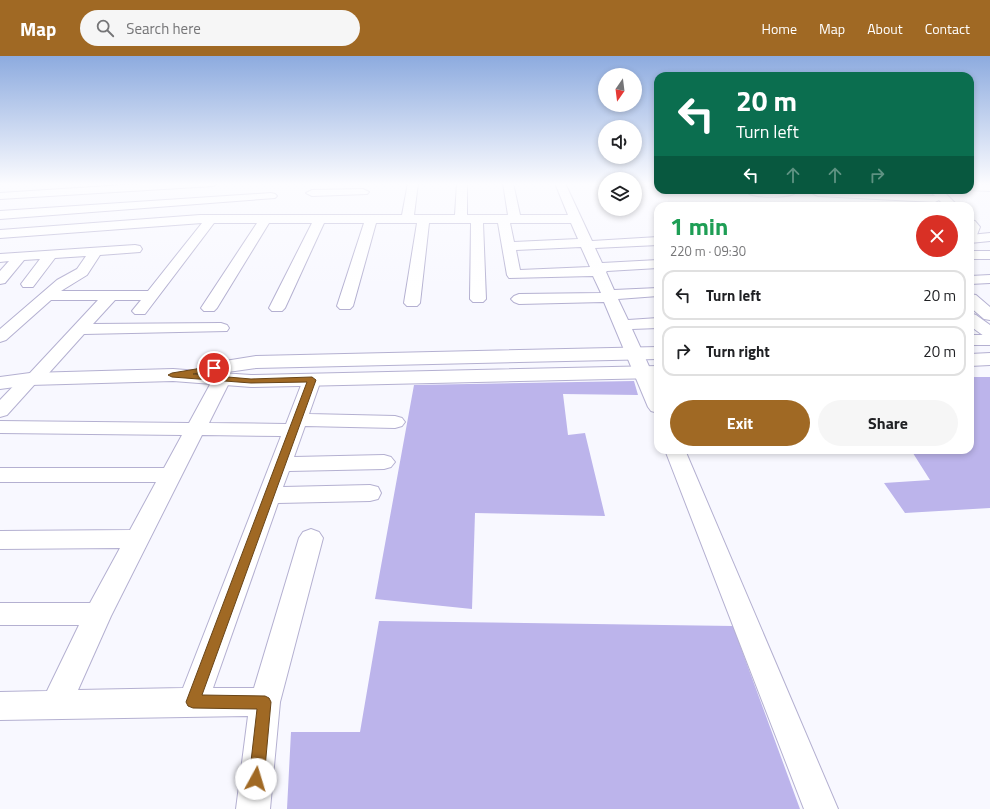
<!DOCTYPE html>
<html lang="en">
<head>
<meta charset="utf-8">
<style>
	body { margin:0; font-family:"Titillium Web",sans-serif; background:#f6f6f6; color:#202124; height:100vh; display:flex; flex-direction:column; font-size:15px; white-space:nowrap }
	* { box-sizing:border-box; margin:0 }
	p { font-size:13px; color:#757577 }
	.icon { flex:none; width:22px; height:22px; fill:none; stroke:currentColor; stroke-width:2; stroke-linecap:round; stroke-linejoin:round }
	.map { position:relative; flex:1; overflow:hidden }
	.panel { position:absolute; left:654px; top:146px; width:320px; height:252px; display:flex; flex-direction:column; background:#fff; border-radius:12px; box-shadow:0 2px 6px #0003 }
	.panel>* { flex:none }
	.top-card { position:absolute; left:654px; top:16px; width:320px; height:122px; border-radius:12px; box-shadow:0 2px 6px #0003; background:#0b6e4f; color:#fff; overflow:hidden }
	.needle { width:26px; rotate:194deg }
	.tools { position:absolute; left:598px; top:12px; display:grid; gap:8px }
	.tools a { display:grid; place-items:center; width:44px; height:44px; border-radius:50%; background:#fff; box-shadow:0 2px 6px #0003; font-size:20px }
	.pin { position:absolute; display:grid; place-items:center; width:34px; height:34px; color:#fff; margin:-17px; border:2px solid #fff; border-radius:50%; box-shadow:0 1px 4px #0007 }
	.me { position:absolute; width:44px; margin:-22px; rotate:6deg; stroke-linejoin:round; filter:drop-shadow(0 0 3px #0008) }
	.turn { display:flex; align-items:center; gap:14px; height:84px; padding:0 16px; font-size:18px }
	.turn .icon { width:52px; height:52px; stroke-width:2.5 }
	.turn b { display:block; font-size:28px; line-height:34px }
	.lanes { display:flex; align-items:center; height:38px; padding:0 16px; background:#0003; justify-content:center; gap:20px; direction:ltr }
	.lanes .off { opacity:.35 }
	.round { display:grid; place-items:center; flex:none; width:42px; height:42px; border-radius:21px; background:#f6f6f6 }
	.overview { display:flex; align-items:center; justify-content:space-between; height:68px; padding:0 16px }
	h1 { font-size:24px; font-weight:700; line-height:30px; color:#1e9e55 }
	.cta { display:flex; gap:8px; margin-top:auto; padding:8px 16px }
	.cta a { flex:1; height:46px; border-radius:24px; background:#a06924; color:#fff; font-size:16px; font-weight:700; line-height:46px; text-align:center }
	.cta a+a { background:#f6f6f6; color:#202124 }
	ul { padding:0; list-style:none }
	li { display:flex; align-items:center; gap:12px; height:50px; margin:0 8px 6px; padding:0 8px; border:2px solid #e0e0e0; border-radius:12px }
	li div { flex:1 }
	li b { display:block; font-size:15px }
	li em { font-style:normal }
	header { display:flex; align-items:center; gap:24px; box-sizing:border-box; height:56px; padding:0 20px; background:#a06924; color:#fff }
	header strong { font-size:19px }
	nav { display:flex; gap:22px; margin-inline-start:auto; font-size:14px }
	.search { width:280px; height:36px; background:#f6f6f6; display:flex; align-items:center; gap:10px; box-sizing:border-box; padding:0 14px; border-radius:22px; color:#757577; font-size:15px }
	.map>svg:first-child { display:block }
</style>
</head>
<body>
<header>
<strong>Map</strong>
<div class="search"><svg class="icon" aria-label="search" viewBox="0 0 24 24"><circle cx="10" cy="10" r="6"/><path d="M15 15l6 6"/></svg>Search here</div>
<nav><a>Home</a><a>Map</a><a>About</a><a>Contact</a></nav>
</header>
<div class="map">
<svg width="990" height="753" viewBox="0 0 990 753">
	<rect width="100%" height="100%" fill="#f8f8ff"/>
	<path fill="#bcb4eb" d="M970 321H990V452L905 457 884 427 930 424 911 394H970Z
		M634 325 638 339 563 338 568 379 585 377 605 460 475 457 472 553 375 543 414 329Z
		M379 565 733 570 800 753H287L291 676H360Z"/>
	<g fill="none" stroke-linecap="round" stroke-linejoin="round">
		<g stroke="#b4b0d1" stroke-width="2">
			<path id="street" d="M155 127H218L213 130 0 143V137Z
				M408 127H418L414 159H455L457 127H467V159H508L503 127H513L520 159H568L555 127H565L592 185 658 181V189L595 192 602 207 658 204V212L607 215 606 216 614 234 658 232V240L618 243 628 264 658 262V272L632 273 658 330V357L651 355 648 351 604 246 519 248 514 246 511 243 514 240 519 238 601 237 593 220 509 222 507 219 498 167H483L486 243 483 246H473L470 243 471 167H429L420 247 417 250H407L404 247 417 167H376L353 250 350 253H340L337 250 364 167H324L285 252 282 255H272L269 252 312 167H269L217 252 214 255H204L201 252 257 167H214L145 258H135L132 255 141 244H115L93 268 221 267 227 269 229 272 227 275 84 278 40 327 35 328 7 359 0 361V344L24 319 29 318 98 244H51L6 284 0 286V273L57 224 77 213 86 200 55 202 33 231H23L21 228 40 203 24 204 5 227 0 228V215L9 205 0 206V198L135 189 140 190 142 193 140 196 100 199 87 219 61 235H148L202 167 0 182V174L200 159H402ZM510 167H571L578 183 514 186ZM581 191 590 211 520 214 516 194Z
				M970 128 990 129V135L969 134Z
				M363 133 369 136 367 138 312 140 306 137 312 134Z
				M753 134H790L795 137C790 142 753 142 748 137Z
				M817 134 935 140 941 143 935 146 818 140 812 137Z
				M271 137 275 138 277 140 275 142 0 163V155Z
				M990 177V185L970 187V179Z
				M970 195H990V203H970Z
				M990 219V227L970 228V220Z
				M970 257 976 259 990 269V282L984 280 970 270Z
				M222 318 228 319 231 323 209 367 286 368 303 324 306 320 312 319 318 320 321 324 309 358 395 360 402 362 405 366 402 370 395 372 305 370 294 401 384 399 391 401 395 406 391 411 384 413 289 415 283 431 370 429 378 431 381 437 378 443 370 445 278 447 213 632H254L299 482 303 476 311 473 319 476 323 482 280 646 270 753H236L248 660 0 664V636L47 635 79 569H0V547H90L120 492 0 493V475L130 474 156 426H0V412H164L182 379 0 377V365L189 367 213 323 216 319ZM202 379 281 380 183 632 78 634 111 560Z
				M665 394H685L838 753H804Z"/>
		</g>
		<g stroke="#b4b0d1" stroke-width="2">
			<path id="secondary" d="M929 134H942L958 150H945Z
				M970 164 975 165 980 171 975 184 970 185Z
				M970 238 976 239 990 251V264L984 263 970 251Z
				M970 279H990V289H970Z
				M658 291V303L256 312 221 317 251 319 658 310V322L251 331 173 325 30 329 0 333V321L30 317 173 313 199 315 197 313 200 309 256 300Z
				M990 297V309L970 310V298Z"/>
		</g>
		<use href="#street" fill="#fff" fill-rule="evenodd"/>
		<use href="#secondary" fill="#fff" fill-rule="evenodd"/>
	</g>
	<linearGradient id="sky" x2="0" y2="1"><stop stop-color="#8dabdf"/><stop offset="0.55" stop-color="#fcfcff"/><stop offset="1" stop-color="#fcfcff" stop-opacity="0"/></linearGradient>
	<rect width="990" height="233" fill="url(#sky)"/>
	<path fill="#a06924" stroke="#684417" d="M214 310 218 312 217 314 193 318 251 323 312 321 316 324 202 639 265 640 269 642 271 646 264 723 261 728 256 730 251 728 249 723 257 653 193 652 188 650 186 646 307 326 251 327 172 321 168 319 172 317Z"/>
</svg>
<div class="tools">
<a><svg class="needle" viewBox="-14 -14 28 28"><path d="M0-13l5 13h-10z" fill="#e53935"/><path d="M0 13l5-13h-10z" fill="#757577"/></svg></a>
<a><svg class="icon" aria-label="sound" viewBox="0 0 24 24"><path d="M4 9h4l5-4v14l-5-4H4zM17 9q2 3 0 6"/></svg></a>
<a><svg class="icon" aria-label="layers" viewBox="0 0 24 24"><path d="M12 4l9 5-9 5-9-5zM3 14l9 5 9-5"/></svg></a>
</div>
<div class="pin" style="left:214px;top:312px;background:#d93025"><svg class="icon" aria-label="arrive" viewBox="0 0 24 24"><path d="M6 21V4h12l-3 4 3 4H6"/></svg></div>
<svg class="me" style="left:256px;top:723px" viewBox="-20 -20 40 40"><circle r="19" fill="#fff"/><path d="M0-13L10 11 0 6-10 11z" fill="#a06924"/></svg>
<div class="top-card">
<div class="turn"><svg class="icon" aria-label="left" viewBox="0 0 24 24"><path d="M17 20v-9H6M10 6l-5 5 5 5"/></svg><div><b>20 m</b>Turn left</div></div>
<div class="lanes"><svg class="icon" aria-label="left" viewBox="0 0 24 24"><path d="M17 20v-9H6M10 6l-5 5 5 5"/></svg><svg class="icon off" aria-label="ahead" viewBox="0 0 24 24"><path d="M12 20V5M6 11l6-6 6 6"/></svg><svg class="icon off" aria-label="ahead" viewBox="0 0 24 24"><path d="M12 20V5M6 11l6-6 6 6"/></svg><svg class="icon off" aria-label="right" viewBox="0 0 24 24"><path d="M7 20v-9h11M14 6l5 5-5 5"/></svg></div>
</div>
<section class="panel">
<div class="overview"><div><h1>1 min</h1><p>220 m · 09:30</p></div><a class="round" style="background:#d93025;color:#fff"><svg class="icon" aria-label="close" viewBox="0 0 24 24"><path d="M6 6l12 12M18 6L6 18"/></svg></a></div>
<ul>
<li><svg class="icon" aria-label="left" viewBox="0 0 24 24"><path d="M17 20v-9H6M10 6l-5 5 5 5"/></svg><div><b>Turn left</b></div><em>20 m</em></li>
<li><svg class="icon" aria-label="right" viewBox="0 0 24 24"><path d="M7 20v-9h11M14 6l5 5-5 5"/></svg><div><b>Turn right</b></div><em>20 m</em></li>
</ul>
<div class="cta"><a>Exit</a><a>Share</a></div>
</section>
</div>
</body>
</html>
